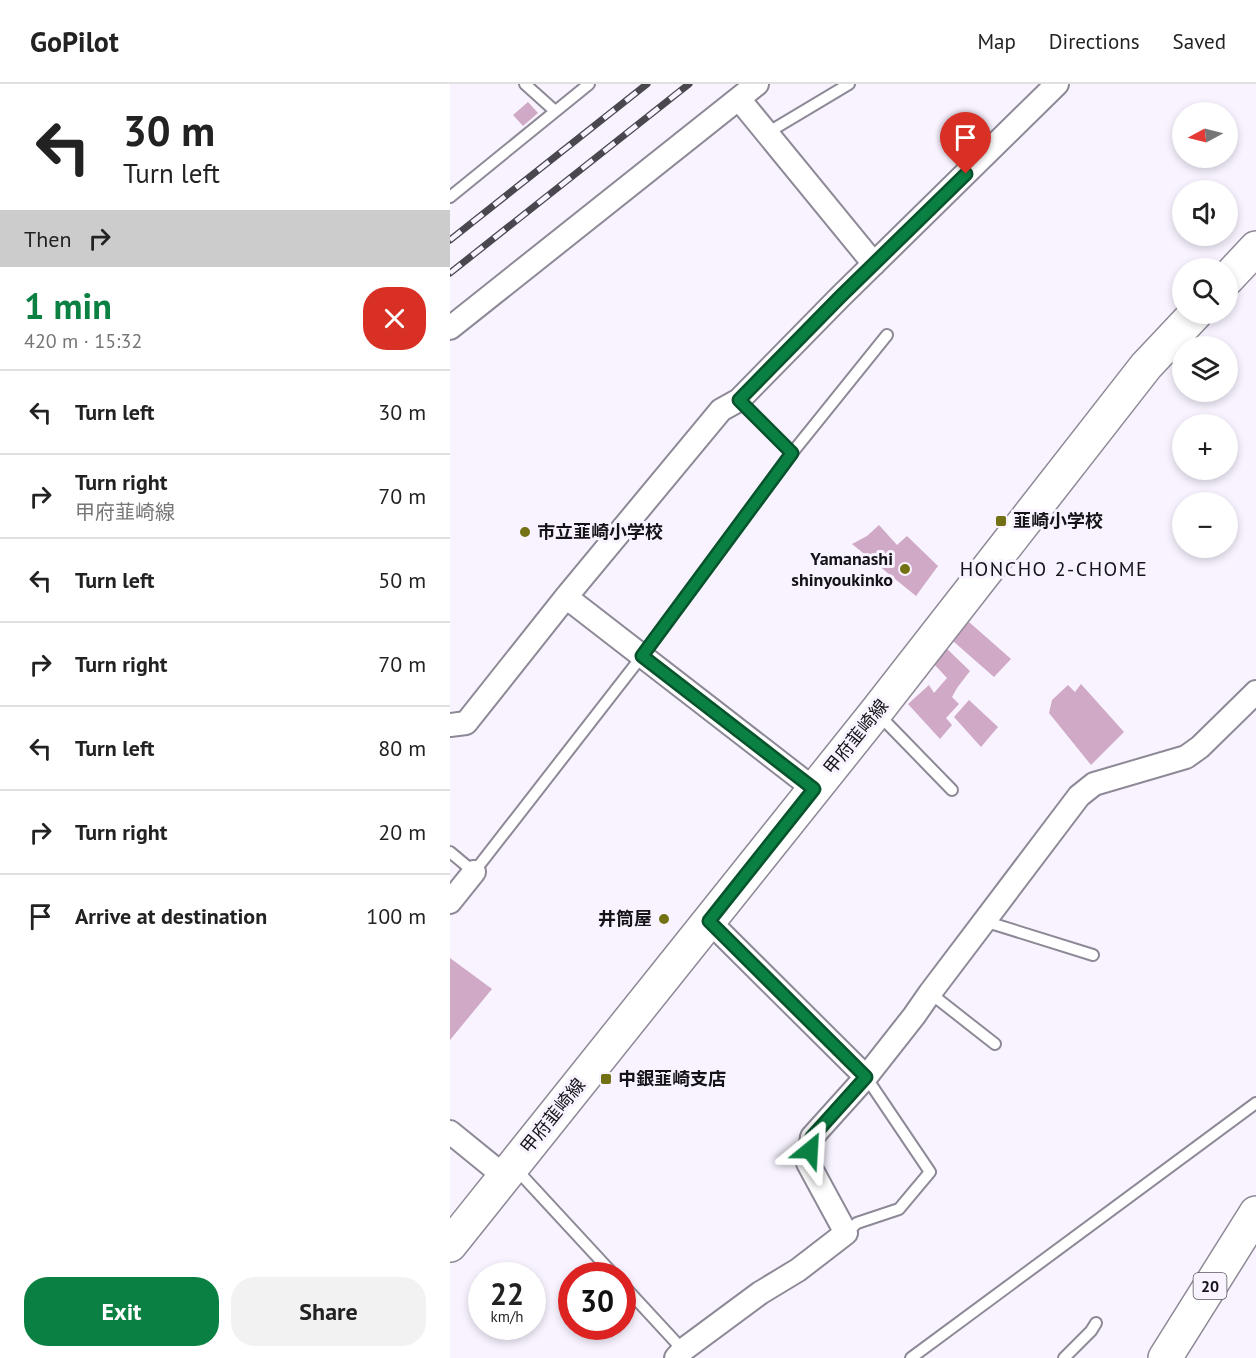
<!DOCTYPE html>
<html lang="en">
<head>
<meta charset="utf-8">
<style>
	body { margin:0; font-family:"PT Sans","Noto Sans JP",sans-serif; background:#f2f2f2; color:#222; height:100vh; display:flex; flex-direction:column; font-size:22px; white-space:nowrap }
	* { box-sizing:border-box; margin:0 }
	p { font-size:20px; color:#767676 }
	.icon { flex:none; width:33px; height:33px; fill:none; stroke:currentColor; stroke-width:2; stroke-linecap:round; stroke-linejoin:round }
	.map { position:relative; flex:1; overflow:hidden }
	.sheet { display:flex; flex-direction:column; background:#fff; width:450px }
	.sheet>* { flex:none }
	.banner { background:#fff; color:#222; overflow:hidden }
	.needle { width:39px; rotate:263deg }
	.fabs { position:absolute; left:722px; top:18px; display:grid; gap:12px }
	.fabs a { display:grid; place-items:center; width:66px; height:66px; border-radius:50%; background:#fff; box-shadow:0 3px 9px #0003; font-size:30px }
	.speed { position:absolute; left:18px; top:1178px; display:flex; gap:12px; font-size:30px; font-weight:700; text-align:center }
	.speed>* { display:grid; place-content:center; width:78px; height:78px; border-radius:50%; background:#fff; box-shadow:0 3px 9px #0003; line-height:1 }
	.speed small { font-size:15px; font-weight:400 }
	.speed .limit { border:9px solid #d22; background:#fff; color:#111 }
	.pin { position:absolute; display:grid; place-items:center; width:51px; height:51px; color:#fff; margin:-62px -26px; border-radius:50% 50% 50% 0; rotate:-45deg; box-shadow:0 0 6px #0007 }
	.pin .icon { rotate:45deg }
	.me { position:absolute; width:66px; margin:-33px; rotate:27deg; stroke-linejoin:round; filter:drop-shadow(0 0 4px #0008) }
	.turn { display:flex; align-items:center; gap:21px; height:126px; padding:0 24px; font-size:27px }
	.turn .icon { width:78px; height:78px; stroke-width:2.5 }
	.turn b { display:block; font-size:42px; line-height:51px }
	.then { display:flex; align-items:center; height:57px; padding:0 24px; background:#0003; gap:12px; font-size:22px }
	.round { display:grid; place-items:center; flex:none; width:63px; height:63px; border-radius:24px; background:#f2f2f2 }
	.overview { display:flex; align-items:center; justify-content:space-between; height:102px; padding:0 24px }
	h1 { font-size:36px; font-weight:800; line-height:45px; color:#0b8043 }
	.cta { display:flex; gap:12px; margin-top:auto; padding:12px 24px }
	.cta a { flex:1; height:69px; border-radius:24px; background:#0b8043; color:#fff; font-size:24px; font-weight:800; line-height:69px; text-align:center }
	.cta a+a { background:#f2f2f2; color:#222 }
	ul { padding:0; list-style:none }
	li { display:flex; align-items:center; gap:18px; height:84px; padding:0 24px; border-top:2px solid #e0e0e0 }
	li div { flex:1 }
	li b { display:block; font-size:22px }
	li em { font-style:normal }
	header { display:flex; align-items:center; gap:36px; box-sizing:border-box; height:84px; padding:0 30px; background:#fff; border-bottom:2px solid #e0e0e0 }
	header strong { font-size:28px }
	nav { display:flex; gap:33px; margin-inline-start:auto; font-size:21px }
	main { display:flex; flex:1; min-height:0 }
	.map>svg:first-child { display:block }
</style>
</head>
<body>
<header>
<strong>GoPilot</strong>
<nav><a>Map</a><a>Directions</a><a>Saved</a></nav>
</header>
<main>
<section class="sheet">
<div class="banner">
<div class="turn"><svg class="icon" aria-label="left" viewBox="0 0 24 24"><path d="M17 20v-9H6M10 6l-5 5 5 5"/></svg><div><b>30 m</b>Turn left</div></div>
<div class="then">Then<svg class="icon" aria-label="right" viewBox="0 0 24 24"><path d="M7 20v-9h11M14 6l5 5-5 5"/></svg></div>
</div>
<div class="overview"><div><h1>1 min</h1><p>420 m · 15:32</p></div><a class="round" style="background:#d93025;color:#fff"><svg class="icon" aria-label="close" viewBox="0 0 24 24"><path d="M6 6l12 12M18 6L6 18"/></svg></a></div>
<ul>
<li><svg class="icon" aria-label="left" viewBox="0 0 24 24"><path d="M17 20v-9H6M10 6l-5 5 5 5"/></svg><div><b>Turn left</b></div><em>30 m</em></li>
<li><svg class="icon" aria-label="right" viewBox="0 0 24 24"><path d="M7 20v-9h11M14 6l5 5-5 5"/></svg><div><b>Turn right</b><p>甲府韮崎線</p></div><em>70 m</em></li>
<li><svg class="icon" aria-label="left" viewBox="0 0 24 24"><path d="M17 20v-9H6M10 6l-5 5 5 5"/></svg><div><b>Turn left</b></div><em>50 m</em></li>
<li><svg class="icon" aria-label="right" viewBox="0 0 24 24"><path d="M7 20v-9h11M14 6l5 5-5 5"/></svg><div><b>Turn right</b></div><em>70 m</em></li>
<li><svg class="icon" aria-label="left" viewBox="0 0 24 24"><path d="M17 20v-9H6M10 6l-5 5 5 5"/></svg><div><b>Turn left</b></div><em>80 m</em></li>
<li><svg class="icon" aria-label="right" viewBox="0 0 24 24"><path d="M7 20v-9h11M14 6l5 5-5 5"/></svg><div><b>Turn right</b></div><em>20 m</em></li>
<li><svg class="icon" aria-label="arrive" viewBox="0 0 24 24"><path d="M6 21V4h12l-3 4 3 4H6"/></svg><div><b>Arrive at destination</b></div><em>100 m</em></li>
</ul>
<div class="cta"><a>Exit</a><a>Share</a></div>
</section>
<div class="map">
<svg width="806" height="1274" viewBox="0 0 806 1274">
	<rect width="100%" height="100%" fill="#f8f3ff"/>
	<path fill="#cfa9c5" d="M78 18 88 29 73 42 63 31Z
		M429 441 447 461 457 452 488 482 466 512 402 460 417 452Z
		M519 538 561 575 544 593 503 557Z
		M494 562 520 587 507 604 502 613 509 620 496 634 502 641 490 655 458 620 479 601 484 609 497 594 483 579Z
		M631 600 674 648 641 681 599 629 602 616 618 601 625 608Z
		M519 616 548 643 531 663 504 633Z
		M0 874 42 905 0 956Z"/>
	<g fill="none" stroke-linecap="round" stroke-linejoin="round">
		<g stroke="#8e8996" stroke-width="14">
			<path id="service" d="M75 0 105 27
				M317 49 399 0
				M0 113 139 0
				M342 369 437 251
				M429 631 502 706
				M0 768 24 788 192 572 342 369 289 316
				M534 837 643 871
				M480 909 545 960
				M66 1085 164 1191
				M396 1149 407 1139 449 1125 480 1088 416 993
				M172 1200 233 1266
				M461 1274 806 1019
				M614 1274 641 1247 646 1239"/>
		</g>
		<g stroke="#8e8996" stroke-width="26">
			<path id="minor" d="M289 15 424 180
				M0 244 307 0
				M116 513 364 705
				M0 641 16 639 116 513 271 326 289 316 390 213 607 0
				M0 818 24 788
				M259 837 416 993
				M0 1048 54 1092
				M226 1274 233 1266 310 1209 348 1186 396 1149 358 1079 362 1053 416 993 464 932 480 909 629 712 644 700 736 673 750 663 806 608"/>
		</g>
		<g stroke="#8e8996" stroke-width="36">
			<path id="primary" d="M777 195 806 164
				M0 1161 426 628 696 282 745 230"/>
		</g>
		<g stroke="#8e8996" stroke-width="36">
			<path id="trunk" d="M715 1274 806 1129"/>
		</g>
		<use href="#service" stroke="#fff" stroke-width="10"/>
		<use href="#minor" stroke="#fff" stroke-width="22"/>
		<use href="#primary" stroke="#fff" stroke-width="33"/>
		<use href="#trunk" stroke="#fff" stroke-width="33"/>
		<g stroke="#4a474e" stroke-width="7">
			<path id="rail" d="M0 156 197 0
				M0 189 239 0"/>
		</g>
		<use href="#rail" stroke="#f8f3ff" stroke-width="4.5" stroke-dasharray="14" stroke-linecap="butt"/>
	</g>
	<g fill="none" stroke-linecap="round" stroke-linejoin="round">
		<g stroke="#07532c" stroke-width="15">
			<path id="route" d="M360 1066 362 1053 416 993 259 837 364 705 192 572 342 369 289 316 390 213 516 90"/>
		</g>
		<use href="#route" stroke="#0b8043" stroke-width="10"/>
	</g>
	<g fill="#727114" stroke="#f8f3ff" stroke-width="2">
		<rect x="545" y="431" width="12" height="12" rx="3"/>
		<circle cx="75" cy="448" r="6"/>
		<circle cx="455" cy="485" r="6"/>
		<circle cx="214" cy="835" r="6"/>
		<rect x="150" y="989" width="12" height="12" rx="3"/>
	</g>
	<g text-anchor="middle" stroke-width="6" stroke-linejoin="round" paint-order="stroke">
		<rect fill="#f8f3ff" stroke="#59565d" stroke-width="1.5" x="743.5" y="1189" width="33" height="26" rx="4.5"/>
		<g font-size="16" font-weight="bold" fill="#151318">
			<text x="760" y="1208">20</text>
		</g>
		<g font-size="18" font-weight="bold" fill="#151318" stroke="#f8f3ff" text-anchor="start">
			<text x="563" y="443">韮崎小学校</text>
			<text x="87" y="454">市立韮崎小学校</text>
			<text x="443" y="481" text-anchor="end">Yamanashi<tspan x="443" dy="21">shinyoukinko</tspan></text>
			<text x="202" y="841" text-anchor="end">井筒屋</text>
			<text x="168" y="1001">中銀韮崎支店</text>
		</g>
		<g font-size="18" fill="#151318" stroke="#f8f3ff">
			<text transform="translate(406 653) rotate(-51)" y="6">甲府韮崎線</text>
			<text transform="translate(103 1032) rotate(-51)" y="6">甲府韮崎線</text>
		</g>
		<g font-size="20" letter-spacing="1.5" fill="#151318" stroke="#f8f3ff">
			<text x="604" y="492">HONCHO 2-CHOME</text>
		</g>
	</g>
</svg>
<div class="fabs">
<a><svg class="needle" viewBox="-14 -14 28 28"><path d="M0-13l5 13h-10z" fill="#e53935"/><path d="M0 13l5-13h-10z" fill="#767676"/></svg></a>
<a><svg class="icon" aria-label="sound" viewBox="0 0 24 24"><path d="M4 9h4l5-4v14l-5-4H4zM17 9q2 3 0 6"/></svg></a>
<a><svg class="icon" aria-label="search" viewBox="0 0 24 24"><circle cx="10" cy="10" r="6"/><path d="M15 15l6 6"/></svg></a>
<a><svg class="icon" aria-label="layers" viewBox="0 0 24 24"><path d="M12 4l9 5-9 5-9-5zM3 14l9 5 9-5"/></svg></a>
<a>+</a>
<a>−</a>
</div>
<div class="speed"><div>22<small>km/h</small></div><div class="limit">30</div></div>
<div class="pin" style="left:516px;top:90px;background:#d93025"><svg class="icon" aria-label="arrive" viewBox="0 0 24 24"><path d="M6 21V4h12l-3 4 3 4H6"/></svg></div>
<svg class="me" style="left:360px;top:1066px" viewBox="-20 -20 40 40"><path d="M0-17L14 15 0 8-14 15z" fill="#0b8043" stroke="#fff" stroke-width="4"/></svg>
</div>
</main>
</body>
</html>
